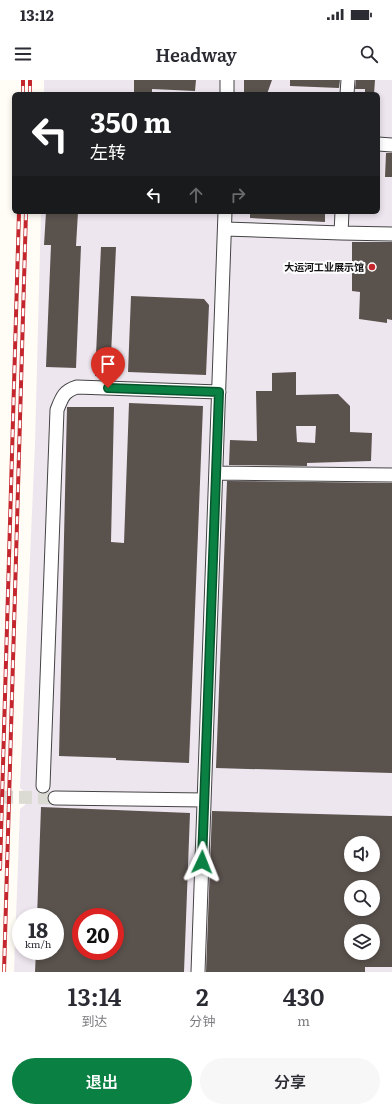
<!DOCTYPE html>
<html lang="zh">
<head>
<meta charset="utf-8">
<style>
	body { margin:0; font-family:Literata,"Noto Sans SC",serif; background:#f7f7f7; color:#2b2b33; height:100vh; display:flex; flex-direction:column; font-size:15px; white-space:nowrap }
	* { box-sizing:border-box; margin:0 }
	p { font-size:13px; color:#7c7c81 }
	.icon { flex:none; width:22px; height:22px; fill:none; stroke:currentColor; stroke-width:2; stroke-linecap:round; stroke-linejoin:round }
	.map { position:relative; height:892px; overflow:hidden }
	.drawer { display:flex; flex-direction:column; background:#fff; flex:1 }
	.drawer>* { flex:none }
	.banner { position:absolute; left:12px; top:12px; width:368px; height:122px; border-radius:6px; box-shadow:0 2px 6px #0003; background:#202124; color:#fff; overflow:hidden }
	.tools { position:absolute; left:344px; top:756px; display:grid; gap:8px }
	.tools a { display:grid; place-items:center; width:36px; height:36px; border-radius:50%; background:#fff; box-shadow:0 2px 6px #0003; font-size:20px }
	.speed { position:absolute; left:12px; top:828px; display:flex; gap:8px; font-size:20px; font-weight:700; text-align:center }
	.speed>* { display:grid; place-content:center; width:52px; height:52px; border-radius:50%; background:#fff; box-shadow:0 2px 6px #0003; line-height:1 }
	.speed small { font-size:10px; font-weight:400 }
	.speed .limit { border:6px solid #d22; background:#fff; color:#111 }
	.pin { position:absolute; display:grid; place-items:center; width:34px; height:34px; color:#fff; margin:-41px -17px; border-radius:50% 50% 50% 0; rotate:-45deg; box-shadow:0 0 4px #0007 }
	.pin .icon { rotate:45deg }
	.me { position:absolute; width:44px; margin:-22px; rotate:2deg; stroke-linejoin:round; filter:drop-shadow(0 0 3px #0008) }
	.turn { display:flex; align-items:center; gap:14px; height:84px; padding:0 12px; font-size:18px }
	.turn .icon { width:52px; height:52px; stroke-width:2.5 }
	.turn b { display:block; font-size:28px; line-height:34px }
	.lanes { display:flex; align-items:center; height:38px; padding:0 12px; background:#0003; justify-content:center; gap:20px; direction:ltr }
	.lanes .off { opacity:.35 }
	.eta { display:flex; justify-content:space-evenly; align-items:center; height:68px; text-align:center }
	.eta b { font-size:24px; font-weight:600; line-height:28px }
	.cta { display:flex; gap:8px; margin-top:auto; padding:8px 12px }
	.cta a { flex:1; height:46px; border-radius:24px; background:#0b8043; color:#fff; font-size:16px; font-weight:600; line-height:46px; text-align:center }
	.cta a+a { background:#f7f7f7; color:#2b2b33 }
	.status { display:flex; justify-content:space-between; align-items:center; height:28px; padding:0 20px; background:#fff; direction:ltr }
	.status svg { height:11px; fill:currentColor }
	header { display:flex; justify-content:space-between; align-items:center; height:52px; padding:0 12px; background:#fff; font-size:18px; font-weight:600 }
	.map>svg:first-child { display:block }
</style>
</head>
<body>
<div class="status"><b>13:12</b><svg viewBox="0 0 49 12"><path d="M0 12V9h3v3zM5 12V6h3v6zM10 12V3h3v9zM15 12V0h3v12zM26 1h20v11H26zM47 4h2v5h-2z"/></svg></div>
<header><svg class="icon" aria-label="menu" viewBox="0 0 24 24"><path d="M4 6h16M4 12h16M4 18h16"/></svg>Headway<svg class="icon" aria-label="search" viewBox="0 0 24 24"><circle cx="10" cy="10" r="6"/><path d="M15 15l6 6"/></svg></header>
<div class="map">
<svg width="392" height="892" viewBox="0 0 392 892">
	<rect width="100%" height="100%" fill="#fffdf5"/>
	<path fill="#eee6ef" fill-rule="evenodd" d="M44 0H392V892H14L20 729 25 725V712L20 708 35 363 41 132H378V14H44ZM351 763H373V785H351ZM351 807H373V829H351ZM21 837H55V871H21ZM81 837H115V871H81ZM351 851H373V873H351Z"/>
	<path fill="#5a524d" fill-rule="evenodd" d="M134 0H196L195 11 152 9V14H134Z
		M244 0H272L267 14H244Z
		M290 0H340L339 8 290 6Z
		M356 0H375L374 14 365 13V9H355Z
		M386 73H392V97H385Z
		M46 132H78L76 166H81L76 288 46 287 51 165H44Z
		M250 132H325V142L250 138Z
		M352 162H392V240L387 239V243L359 239 360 212 352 211Z
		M101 167H116L110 297 95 296Z
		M131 216 204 219 209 225 206 295 128 292Z
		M296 292V315L338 314 350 326V352L372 353 371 381 307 383V386L229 385 230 360 257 361 256 311H272V293ZM296 346H316L315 363 297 362Z
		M129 323 203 326 189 683 116 680V678L59 676 67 327H114L111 462 124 463Z
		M227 401 392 403V693L216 688Z
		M41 727 190 733 184 892H35L36 871H55V837H37ZM81 837H115V871H81Z
		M212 731 392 736V887H365V892H206ZM351 763H373V785H351ZM351 807H373V829H351ZM351 851H373V873H351Z"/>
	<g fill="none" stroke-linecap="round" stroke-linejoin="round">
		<path stroke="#dbdad3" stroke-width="13" stroke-dasharray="13 6" stroke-linecap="butt" d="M0 717 55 718"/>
		<g stroke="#444" stroke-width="15">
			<path id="minor" d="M227 14V0
				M347 14 348 0
				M378 64 392 65
				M225 149 341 153 342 132
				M341 153 392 154
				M216 393 392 395
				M43 706 57 330C62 317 64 311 77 307L219 312
				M55 718 204 720
				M198 892 225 132"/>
		</g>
		<use href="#minor" stroke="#fff" stroke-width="13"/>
		<g stroke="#c4262e" stroke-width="4">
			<path id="rail" d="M23 14V0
				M30 14V0
				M0 789 19 132
				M4 892 26 132"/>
		</g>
		<use href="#rail" stroke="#fff" stroke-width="2.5" stroke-dasharray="8" stroke-linecap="butt"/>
	</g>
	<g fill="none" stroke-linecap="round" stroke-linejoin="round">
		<g stroke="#07532c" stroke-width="10">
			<path id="route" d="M108 308 219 312 202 782"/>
		</g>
		<use href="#route" stroke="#0b8043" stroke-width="7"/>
	</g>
	<circle fill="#c4262e" stroke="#fff" stroke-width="1.5" cx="372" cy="187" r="4"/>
	<g text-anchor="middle" stroke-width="4" stroke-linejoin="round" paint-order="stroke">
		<g font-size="10" font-weight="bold" fill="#111" stroke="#fff" text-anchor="end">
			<text x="364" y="191">大运河工业展示馆</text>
		</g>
	</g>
</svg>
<div class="tools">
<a><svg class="icon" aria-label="sound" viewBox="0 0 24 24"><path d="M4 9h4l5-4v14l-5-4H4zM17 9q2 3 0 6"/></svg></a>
<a><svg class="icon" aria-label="search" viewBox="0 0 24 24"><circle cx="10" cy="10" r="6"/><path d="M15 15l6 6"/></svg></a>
<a><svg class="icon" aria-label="layers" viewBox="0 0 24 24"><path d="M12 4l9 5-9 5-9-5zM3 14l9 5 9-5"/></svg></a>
</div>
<div class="speed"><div>18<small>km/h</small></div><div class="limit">20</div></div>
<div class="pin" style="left:108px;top:308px;background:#d93025"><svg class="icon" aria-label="arrive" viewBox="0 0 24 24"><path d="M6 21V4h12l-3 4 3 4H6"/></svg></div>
<svg class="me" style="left:202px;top:782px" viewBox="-20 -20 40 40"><path d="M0-17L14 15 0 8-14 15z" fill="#0b8043" stroke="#fff" stroke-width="4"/></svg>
<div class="banner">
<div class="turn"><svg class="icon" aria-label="left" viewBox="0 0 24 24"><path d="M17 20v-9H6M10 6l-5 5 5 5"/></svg><div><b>350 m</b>左转</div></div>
<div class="lanes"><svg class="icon" aria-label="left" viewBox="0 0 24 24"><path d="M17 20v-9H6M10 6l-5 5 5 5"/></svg><svg class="icon off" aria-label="ahead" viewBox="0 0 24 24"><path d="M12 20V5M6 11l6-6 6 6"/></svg><svg class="icon off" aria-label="right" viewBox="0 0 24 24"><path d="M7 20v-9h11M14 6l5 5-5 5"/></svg></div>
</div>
</div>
<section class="drawer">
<div class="eta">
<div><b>13:14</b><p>到达</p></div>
<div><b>2</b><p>分钟</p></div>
<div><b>430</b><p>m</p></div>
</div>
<div class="cta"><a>退出</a><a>分享</a></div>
</section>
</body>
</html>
